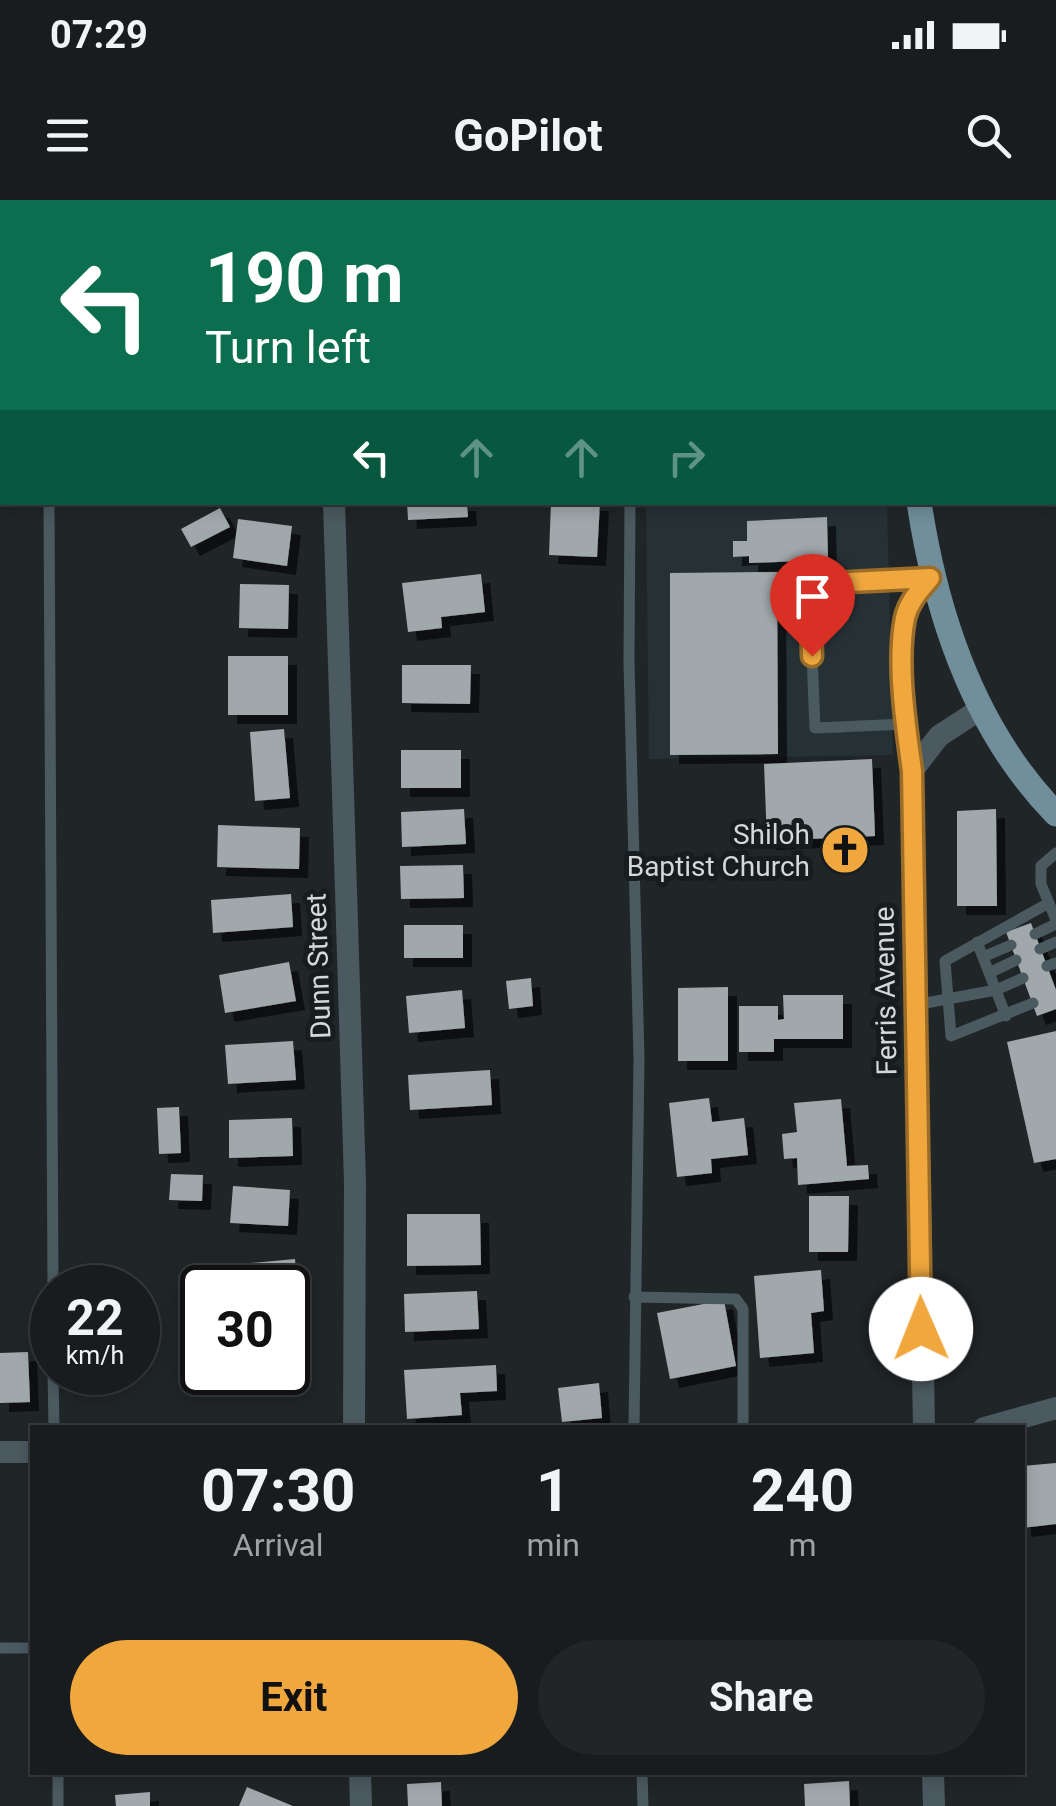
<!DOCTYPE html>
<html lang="en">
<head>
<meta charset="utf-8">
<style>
	body { margin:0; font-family:Roboto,sans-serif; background:#212527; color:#f1f3f6; height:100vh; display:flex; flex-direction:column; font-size:38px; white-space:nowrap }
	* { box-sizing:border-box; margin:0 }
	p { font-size:32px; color:#9fa1a4 }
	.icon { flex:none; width:55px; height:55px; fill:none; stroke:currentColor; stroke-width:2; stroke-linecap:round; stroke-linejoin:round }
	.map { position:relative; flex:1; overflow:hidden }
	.panel { position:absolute; left:30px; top:1225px; width:995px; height:350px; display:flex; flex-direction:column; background:#181c1e; border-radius:0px; box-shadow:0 5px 15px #0003,0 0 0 2px #363a3c }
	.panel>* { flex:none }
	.hud { position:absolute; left:0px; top:0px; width:1058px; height:305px; box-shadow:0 5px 15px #0003,0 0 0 2px #363a3c; background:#0b6e4f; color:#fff; overflow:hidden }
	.speed { position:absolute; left:30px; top:1065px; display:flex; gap:20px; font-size:50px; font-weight:700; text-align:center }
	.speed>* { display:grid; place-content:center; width:130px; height:130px; border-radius:50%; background:#181c1e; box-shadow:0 5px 15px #0003,0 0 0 2px #363a3c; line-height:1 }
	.speed small { font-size:25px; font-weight:400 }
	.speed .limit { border:5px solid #111; border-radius:15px; background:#fff; color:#111 }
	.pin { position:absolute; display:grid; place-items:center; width:85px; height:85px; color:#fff; margin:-102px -42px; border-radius:50% 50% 50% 0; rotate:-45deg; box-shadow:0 0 10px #0007 }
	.pin .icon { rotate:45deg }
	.me { position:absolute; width:110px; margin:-55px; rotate:359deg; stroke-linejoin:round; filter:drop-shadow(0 0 8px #0008) }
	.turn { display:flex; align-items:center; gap:35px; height:210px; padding:0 40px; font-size:45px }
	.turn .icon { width:130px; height:130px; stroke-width:2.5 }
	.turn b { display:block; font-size:70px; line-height:85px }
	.lanes { display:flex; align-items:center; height:95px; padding:0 40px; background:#0003; justify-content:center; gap:50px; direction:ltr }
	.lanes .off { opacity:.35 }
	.eta { display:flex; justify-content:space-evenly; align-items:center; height:170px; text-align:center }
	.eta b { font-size:60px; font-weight:700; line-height:70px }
	.primary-button { display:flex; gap:20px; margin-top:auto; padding:20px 40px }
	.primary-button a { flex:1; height:115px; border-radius:60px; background:#efa73e; color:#111; font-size:40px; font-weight:700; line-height:115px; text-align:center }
	.primary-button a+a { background:#212527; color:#f1f3f6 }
	.status { display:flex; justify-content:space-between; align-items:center; height:70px; padding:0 50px; background:#181c1e; direction:ltr }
	.status svg { height:28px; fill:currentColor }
	header { display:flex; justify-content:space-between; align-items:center; height:130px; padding:0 40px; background:#181c1e; font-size:45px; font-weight:700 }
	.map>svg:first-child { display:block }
</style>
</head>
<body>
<div class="status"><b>07:29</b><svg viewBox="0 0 49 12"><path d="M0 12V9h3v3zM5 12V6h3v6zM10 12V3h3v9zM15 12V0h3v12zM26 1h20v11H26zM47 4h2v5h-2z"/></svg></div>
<header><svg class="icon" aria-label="menu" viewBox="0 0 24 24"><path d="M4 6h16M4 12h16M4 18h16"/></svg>GoPilot<svg class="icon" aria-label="search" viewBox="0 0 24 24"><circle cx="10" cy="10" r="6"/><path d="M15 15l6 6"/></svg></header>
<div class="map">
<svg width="1056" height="1606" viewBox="0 0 1056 1606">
	<defs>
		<filter id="shadow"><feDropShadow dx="9" dy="9" stdDeviation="0" flood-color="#0009"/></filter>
	</defs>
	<rect width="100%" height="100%" fill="#202528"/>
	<path fill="#263136" d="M646 303H887L893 555 649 559Z"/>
	<path fill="#a1a8ab" filter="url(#shadow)" d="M407 302H467L468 317 408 320Z
		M551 302H600L597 357 549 355Z
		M220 308 230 327 191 347 181 329Z
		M827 317 828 360 749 363V356L733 357V341H747V321Z
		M238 319 292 326 287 366 233 358Z
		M777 372 778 554 670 555V373Z
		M481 374 485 412 441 417 442 428 408 432 402 383Z
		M240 384 289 385 288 429 239 428Z
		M228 456H288V515H228Z
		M402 465H471L470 504 402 503Z
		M284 529 290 598 255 601 250 532Z
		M401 550H461V588H401Z
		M872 559 875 636 767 641 764 564Z
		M464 609 466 644 402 647 401 612Z
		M996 609 997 706H957V611Z
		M218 625 300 628 299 669 217 667Z
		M463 665 464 698 401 699 400 666Z
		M291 694 293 727 213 733 211 700Z
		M1031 723 1056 790V809L1037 816 1006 732Z
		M404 725H463V758H404Z
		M289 762 296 801 225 813 219 775Z
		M531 778 533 806 509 809 506 781Z
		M728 787V861H678V788Z
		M462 790 465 828 409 833 406 796Z
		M783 795H843V839H774V852H739V806H778V820L784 819Z
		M1056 831V959L1034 963 1007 842Z
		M293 841 296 880 228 884 225 845Z
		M490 870 492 905 410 910 408 875Z
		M709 898 712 922 744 918 748 955 711 959 712 973 677 977 669 903Z
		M841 899 847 966 868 965 869 979 798 985 797 958 784 959 782 934 797 932 794 903Z
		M179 907 181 953 159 954 157 908Z
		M292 918 293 956 229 958V920Z
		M171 974 203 975 202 1001 169 1000Z
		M233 986 290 990 288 1026 230 1023Z
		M809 996H849L848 1052H809Z
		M407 1014H480L481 1065 407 1066Z
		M295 1059 298 1095 288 1096V1088H220L218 1066Z
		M821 1070 824 1111 811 1113 814 1153 760 1158 754 1076Z
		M477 1091 479 1129 405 1132 404 1094Z
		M724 1100 736 1166 670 1179 657 1113Z
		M28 1152 30 1202 0 1203V1153Z
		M496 1165 497 1191 460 1193 462 1215 407 1219 404 1170Z
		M599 1183 602 1218 562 1222 558 1188Z
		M1056 1263V1324L1022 1328V1266Z
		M849 1581 850 1606H805L804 1584Z
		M441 1582 442 1606H408L407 1584Z
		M247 1587 293 1606H239Z
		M150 1592V1606H116L115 1595Z"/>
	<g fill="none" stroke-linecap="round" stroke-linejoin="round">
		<path stroke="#4b5a60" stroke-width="11" d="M48 0V2
			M49 302 53 1088
			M630 302 629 462 639 859 634 1228
			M906 524 815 528 809 384 926 378
			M1056 653 1041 666V684L1056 720
			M1035 734 1056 724
			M977 742 1006 816
			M1040 749 1056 742
			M983 757 1011 745
			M1047 766 1056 763
			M989 773 1016 760
			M1033 803 951 836 945 761 1047 704
			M915 805 996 790 1023 778
			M634 1097 736 1099 743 1109V1228
			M53 1172 54 1228
			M0 1448H32
			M58 1572V1606
			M642 1572 643 1606"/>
		<path stroke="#4b5a60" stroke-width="22" d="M331 0 332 2
			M634 0V2
			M1055 256H1056
			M334 302 355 982 354 1228
			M912 571 939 536 982 508
			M924 1228 912 571C906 528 893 442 910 403 915 394 924 386 930 378
			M984 1228 1056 1208
			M0 1252H32
			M360 1572 361 1606
			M933 1572 934 1606"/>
		<path stroke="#708f9b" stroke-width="25" d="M907 0V2
			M919 302C936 415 974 530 1056 614"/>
	</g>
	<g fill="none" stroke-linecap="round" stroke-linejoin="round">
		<g stroke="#9b6d28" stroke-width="25">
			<path id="route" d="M812 456 810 384 930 378C920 390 909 401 905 418 896 462 906 527 912 571L921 1129"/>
		</g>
		<use href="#route" stroke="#efa73e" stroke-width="18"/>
	</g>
	<defs>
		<g id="church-disc" transform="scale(2.5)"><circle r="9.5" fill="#efa73e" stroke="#171c1e"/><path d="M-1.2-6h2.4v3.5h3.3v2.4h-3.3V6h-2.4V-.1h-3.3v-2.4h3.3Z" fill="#111"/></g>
	</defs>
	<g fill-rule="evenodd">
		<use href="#church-disc" x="845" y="650"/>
	</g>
	<g text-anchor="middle" stroke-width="10" stroke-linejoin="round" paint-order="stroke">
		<g font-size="28" fill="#d5d8da" stroke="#171c1e" text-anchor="end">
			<text x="810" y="644">Shiloh<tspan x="810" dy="32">Baptist Church</tspan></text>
		</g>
		<g font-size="28" fill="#d5d8da" stroke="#171c1e">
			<text transform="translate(318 766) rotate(-92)" y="10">Dunn Street</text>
			<text transform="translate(885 791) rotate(-91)" y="10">Ferris Avenue</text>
		</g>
	</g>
</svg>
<div class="speed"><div>22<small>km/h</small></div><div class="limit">30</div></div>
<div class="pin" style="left:812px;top:456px;background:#d93025"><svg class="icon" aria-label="arrive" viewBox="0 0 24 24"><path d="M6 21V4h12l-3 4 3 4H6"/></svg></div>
<svg class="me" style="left:921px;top:1129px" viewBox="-20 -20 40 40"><circle r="19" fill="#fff"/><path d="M0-13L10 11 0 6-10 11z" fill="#efa73e"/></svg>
<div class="hud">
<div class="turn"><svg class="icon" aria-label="left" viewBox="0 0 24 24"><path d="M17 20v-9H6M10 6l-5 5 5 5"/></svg><div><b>190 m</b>Turn left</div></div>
<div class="lanes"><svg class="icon" aria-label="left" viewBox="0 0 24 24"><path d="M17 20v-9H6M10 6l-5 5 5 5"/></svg><svg class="icon off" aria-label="ahead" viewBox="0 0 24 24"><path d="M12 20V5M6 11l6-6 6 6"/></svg><svg class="icon off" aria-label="ahead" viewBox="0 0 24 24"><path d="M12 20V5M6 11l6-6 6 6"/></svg><svg class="icon off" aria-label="right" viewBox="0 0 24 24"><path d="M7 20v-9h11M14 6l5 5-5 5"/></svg></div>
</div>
<section class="panel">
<div class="eta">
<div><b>07:30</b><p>Arrival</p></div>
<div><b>1</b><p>min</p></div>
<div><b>240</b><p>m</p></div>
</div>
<div class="primary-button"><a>Exit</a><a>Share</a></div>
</section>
</div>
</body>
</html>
